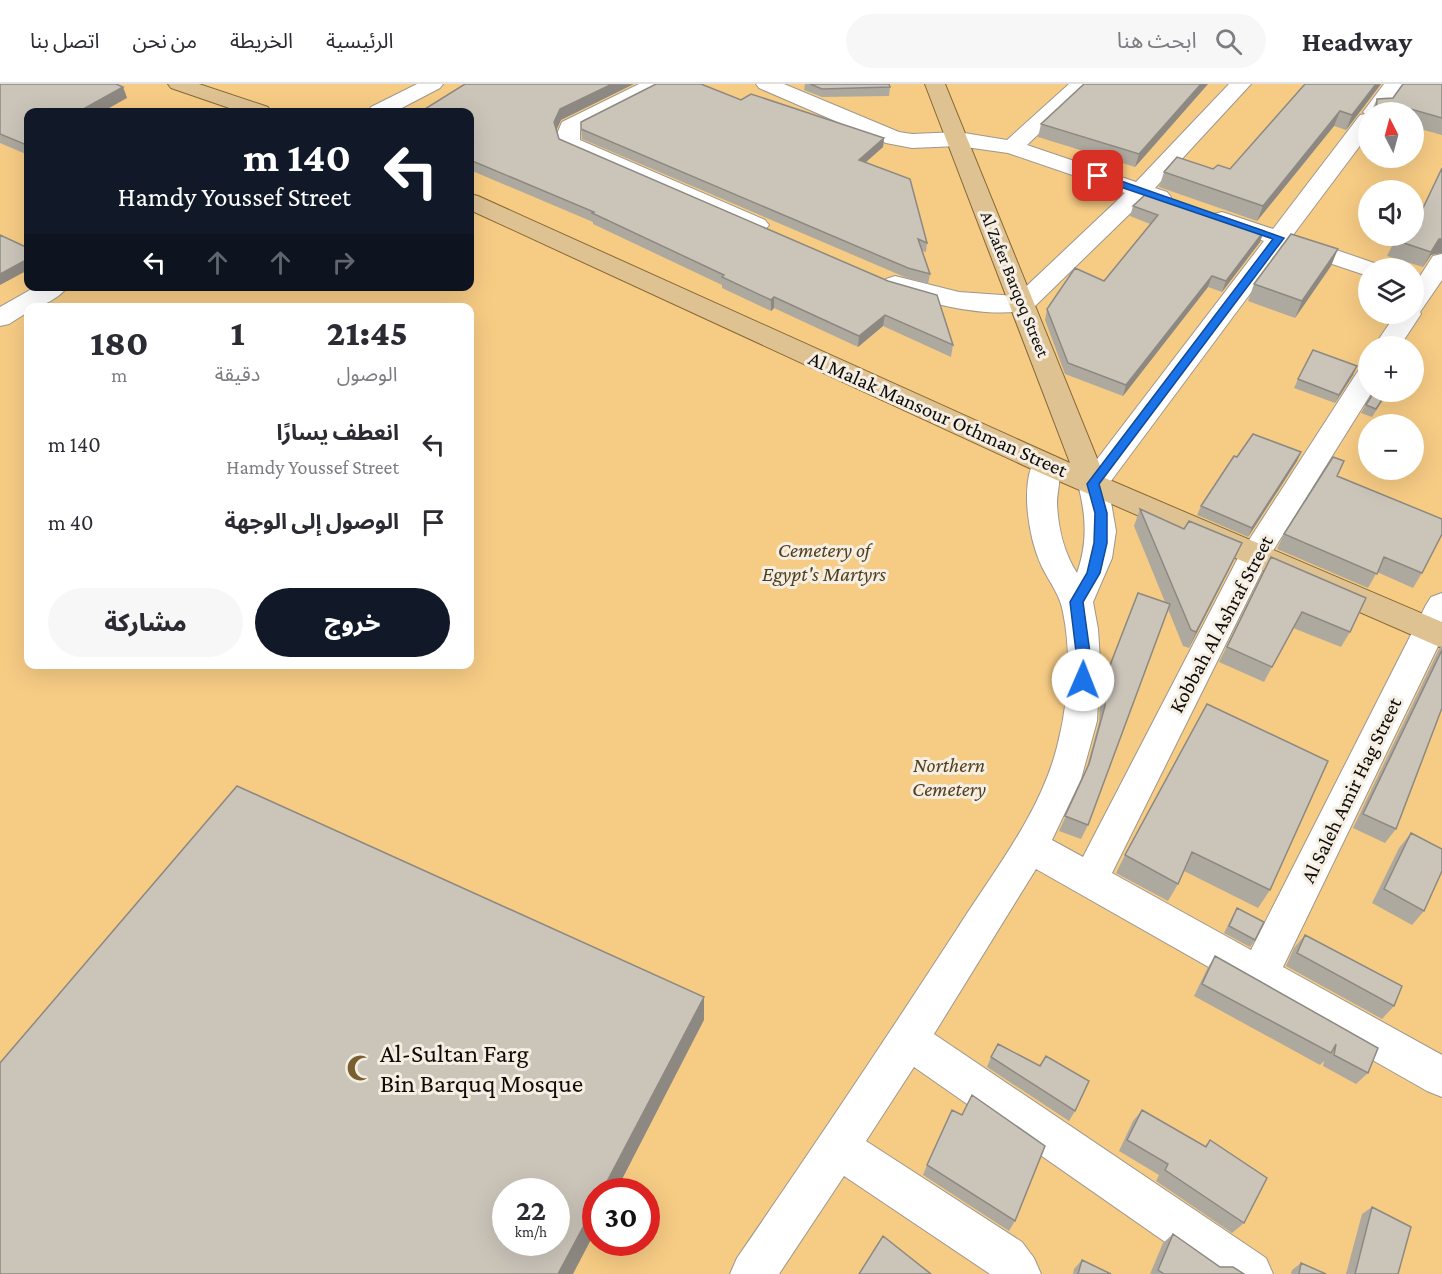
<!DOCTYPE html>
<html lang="ar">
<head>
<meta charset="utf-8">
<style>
	body { margin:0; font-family:"Crimson Pro","Noto Sans Arabic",serif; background:#f7f7f7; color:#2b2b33; direction:rtl; height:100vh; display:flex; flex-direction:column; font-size:22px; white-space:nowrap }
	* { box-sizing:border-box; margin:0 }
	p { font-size:20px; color:#7c7c81 }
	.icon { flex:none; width:33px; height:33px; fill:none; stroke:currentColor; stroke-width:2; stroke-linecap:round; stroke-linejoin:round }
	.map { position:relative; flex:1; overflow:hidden; direction:ltr }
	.details { position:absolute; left:24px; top:219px; width:450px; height:366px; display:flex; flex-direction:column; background:#fff; border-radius:12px; box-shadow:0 6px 24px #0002; direction:rtl }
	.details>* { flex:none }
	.guide { position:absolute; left:24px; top:24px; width:450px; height:183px; border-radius:12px; box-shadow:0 6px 24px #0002; direction:rtl; background:#111827; color:#fff; overflow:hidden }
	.needle { width:39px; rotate:354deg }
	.buttons { position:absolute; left:1358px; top:18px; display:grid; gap:12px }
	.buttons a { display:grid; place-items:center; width:66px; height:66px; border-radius:50%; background:#fff; box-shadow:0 6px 24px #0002; font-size:30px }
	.speed { position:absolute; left:492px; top:1094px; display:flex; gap:12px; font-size:30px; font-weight:700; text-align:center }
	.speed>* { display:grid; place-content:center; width:78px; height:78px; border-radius:50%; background:#fff; box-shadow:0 6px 24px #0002; line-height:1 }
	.speed small { font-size:15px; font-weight:400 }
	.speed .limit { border:9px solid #d22; background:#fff; color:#111 }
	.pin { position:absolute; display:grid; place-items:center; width:51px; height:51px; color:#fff; margin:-26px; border-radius:12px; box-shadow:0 3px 9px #0006 }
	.me { position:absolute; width:66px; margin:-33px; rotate:1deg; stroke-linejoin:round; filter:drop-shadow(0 0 4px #0008) }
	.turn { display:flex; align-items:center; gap:21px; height:126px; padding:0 24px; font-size:27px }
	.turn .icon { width:78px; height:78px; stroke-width:2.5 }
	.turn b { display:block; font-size:42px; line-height:51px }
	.lanes { display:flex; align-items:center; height:57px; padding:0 24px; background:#0003; justify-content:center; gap:30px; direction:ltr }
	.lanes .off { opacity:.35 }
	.eta { display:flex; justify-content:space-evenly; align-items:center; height:102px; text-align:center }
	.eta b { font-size:36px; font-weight:800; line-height:42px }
	.primary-button { display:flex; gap:12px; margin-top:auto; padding:12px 24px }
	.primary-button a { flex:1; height:69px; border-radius:36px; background:#111827; color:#fff; font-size:24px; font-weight:800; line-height:69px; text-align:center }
	.primary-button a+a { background:#f7f7f7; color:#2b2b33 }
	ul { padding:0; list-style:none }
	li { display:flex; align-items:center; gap:18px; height:78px; padding:0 24px }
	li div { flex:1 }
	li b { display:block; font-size:22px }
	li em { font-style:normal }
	header { display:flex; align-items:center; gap:36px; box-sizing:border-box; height:84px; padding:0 30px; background:#fff; border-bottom:2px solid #e1e1e2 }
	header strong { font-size:28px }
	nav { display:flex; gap:33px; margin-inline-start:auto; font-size:21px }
	.search { width:420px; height:54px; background:#f7f7f7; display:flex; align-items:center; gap:15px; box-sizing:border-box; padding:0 21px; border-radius:33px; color:#7c7c81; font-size:22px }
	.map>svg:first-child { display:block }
</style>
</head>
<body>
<header>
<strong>Headway</strong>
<div class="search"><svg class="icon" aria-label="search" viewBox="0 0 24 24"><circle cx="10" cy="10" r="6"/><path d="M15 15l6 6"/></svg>ابحث هنا</div>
<nav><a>الرئيسية</a><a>الخريطة</a><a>من نحن</a><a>اتصل بنا</a></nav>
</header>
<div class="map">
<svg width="1442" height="1190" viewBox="0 0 1442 1190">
	<rect width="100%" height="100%" fill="#f5eee3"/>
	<path fill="#f6cb84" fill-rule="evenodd" d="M0 0H1442V1190H0ZM28 28H470V202H28ZM1368 28H1413V74H1368ZM1368 106H1413V152H1368ZM1368 184H1413V230H1368ZM28 224H470V580H28ZM1368 262H1413V308H1368ZM1368 340H1413V386H1368ZM506 1107H556V1158H506ZM596 1107H646V1158H596Z"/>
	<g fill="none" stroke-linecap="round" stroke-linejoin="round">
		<g stroke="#9e978d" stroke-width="2">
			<path id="minor" d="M417 0H443L440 4 394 28H368L371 23Z
				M639 0H665L662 4 580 46V56L765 136 769 141 765 146 757 148 749 146 562 65 557 50 562 38Z
				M756 0H784L899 48 912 50 958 48 1007 56 1069 0H1091L1027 61 1136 98 1229 0H1251L1155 104 1167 108 1171 113 1167 118 1159 120 1144 116 1032 225C989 236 927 219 886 205L882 200 886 195 895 192 959 208 1016 212 1125 109 1008 69 958 62 912 64 886 59 759 4Z
				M1384 0H1405L1385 28H1368V51L1293 151 1377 180 1380 184H1368V192L1284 164 1108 401 1116 447 1112 474 1093 518 1098 545 1100 577 1097 637 1081 695 1052 756 1083 773 1240 470 1358 287 1368 284V308H1372L1269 473 1112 789 1251 866 1426 521 1431 513 1442 509V554L1283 883 1442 971V1013L1427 1007 1036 785 934 950 1266 1174 1273 1190H1211L914 983 866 1057 1022 1158 1034 1174 1041 1190H990L844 1092 779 1190H730L737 1174C812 1065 885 956 957 845 993 788 1040 730 1057 663 1068 620 1072 572 1063 528 1060 511 1050 499 1042 483 1029 456 1019 400 1036 373L1046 370 1056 373C1064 386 1057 405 1057 420 1058 443 1064 469 1077 489 1088 458 1086 431 1078 400L1264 157 1214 140 1210 135 1214 130 1222 128 1273 145 1360 31 1365 30 1363 28Z
				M1442 170V196L1420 228 1421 230 1400 262H1374L1396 230H1413V203L1433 172Z
				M37 202H68C61 213 41 224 28 224V228L9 240 0 242V223Z"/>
		</g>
		<g stroke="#886833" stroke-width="2">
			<path id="major" d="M168 0H199L268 23 271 28H241L171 4Z
				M925 0H945L1105 394 1442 538V564L1036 387 470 126V110L478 112 1070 379Z"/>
		</g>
		<use href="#minor" fill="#fff" fill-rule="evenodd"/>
		<use href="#major" fill="#dfc292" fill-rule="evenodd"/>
	</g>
	<path fill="#aea99f" d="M0 0 123 3 127 14 28 28V71L0 59Z
		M805 0H889L890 3 889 12 822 13 804 6Z
		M1208 0 1135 83 1038 53 1041 40Z
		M1305 0H1381L1346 46 1334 42 1257 137 1159 103 1164 88 1230 85Z
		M1442 0V51L1413 43V28H1371L1377 15 1393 14Z
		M741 16 884 54 883 63 866 78 927 159 926 168 922 167 930 190 928 200 907 194 582 55 581 45Z
		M470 28 561 36 556 46 559 55 953 261 951 273 883 242 858 263 774 224 771 227 722 204V201L593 140V138L470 86Z
		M1133 122 1260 158 1222 208 1208 203 1123 312 1065 290 1045 236 1047 225 1104 197 1150 140 1130 132Z
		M1422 126 1431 171 1423 183 1387 172 1395 156Z
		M1331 182 1295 234 1248 217 1254 200Z
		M1353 291 1335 319 1294 304 1298 295Z
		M1372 308H1388L1372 333 1361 329 1373 309Z
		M1301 368 1297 377 1248 453 1197 431 1201 422 1237 373Z
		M1337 392 1422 489 1413 504 1377 488 1368 504 1277 465 1284 450Z
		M1140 425 1184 445 1242 459 1189 564 1183 562 1168 525 1088 741 1081 755 1059 747 1085 690 1099 638 1101 605 1138 509 1165 518 1134 442Z
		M1271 473 1350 548 1341 563 1293 544 1264 598 1219 578Z
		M1442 561V624L1396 745 1385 759 1353 744 1439 565Z
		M1207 620 1270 806 1258 824 1184 787 1178 800 1168 817 1116 789 1125 771Z
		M1411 749 1424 827 1412 841 1372 819 1399 764Z
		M1237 824 1255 856 1250 863 1224 849 1233 831Z
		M1305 851 1394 922 1382 935 1286 882 1294 864Z
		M1215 872 1378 964 1368 989 1356 1000 1323 982 1324 977 1320 981 1194 912 1207 885Z
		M991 973 1075 1027 1069 1037 987 983Z
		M1142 1026 1205 1062 1210 1056 1244 1139 1232 1149 1156 1097 1159 1091 1119 1067 1133 1037Z
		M927 1081 1015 1137 1009 1147 923 1091Z
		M1372 1123 1398 1190H1346L1362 1130Z
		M1173 1150 1220 1183 1244 1190H1150L1163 1159Z
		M1082 1176 1111 1190H1073L1074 1185Z
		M1301 1179 1326 1190H1291L1292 1186Z"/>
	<path fill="#8d8982" d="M612 0H634L561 36 555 49 554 38 560 25Z
		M1201 0H1208L1135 83 1139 70Z
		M1376 0H1381L1346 46 1352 31Z
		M123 3 127 14 102 28H78Z
		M1340 27 1334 42 1257 137 1263 122Z
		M884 54 883 63 858 85 859 76Z
		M28 57V70L24 60Z
		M1264 147 1260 158 1222 208 1226 197Z
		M1439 155H1442V169L1431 171 1423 183 1431 168Z
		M1338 165 1331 182 1295 234 1302 217Z
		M28 175V186L0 201V190Z
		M1212 192 1208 203 1123 312 1126 301Z
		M774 213V224L771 227V216Z
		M885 231 883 242 858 263 859 252Z
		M1357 282 1353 291 1335 319 1339 311Z
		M1301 368 1297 377 1248 453 1252 444Z
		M1242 459 1234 476 1189 564 1196 548Z
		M704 913V936L616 1107H602Z
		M596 1119V1146L573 1190H558Z"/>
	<path fill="#cac4b9" stroke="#8d8982" stroke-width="1.5" fill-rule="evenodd" d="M0 0H116L123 3 78 28H28V57L24 60 0 50Z
		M465 0H612L560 25 554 38 559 55 888 197 937 211 953 261 885 231 859 252 774 213 771 216 722 193 724 191 592 129 594 128 470 76V28H420Z
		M656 0H701L741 16 751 10 884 54 859 76 910 95 927 159 918 155 930 190 908 184 581 45V38Z
		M810 0H889L890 3 822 5Z
		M1084 0H1201L1139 70 1041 40Z
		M1305 0H1376L1352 31 1340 27 1263 122 1164 88 1177 73 1213 85 1218 81 1230 85Z
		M1403 0H1442V34L1404 23 1400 28H1376L1377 15 1393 14Z
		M1442 84V155H1439L1431 168 1395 156 1398 152H1413V126L1414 124 1422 126Z
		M1148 108 1264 147 1226 197 1212 192 1126 301 1068 279 1047 225 1075 184 1104 197 1158 131 1133 122Z
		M1291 150 1338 165 1302 217 1254 200Z
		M0 151 28 164V175L0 190Z
		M1313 266 1357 282 1339 311 1298 295Z
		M1374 308H1387L1376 325 1366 321Z
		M1253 350 1301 368 1252 444 1201 422 1234 372 1237 373Z
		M1333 373 1344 377 1337 392 1442 435V450L1422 489 1384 473 1377 490 1284 450Z
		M1140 425 1184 445 1189 437 1242 459 1196 548 1191 546Z
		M1271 473 1366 514 1350 548 1302 528 1272 583 1227 563Z
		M1138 509 1170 520 1088 741 1065 732 1089 680 1105 622 1107 589Z
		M1442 566V624L1396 745 1363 730Z
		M1207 620 1328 677 1270 806 1192 768 1178 800 1125 771Z
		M237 702 704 913 602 1107H596V1119L558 1190H0V979ZM506 1107H556V1158H506Z
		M1411 749 1442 765V787L1424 827 1384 805Z
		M1237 824 1264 838 1255 856 1229 842Z
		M1305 851 1402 902 1394 922 1297 869Z
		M1215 872 1378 964 1368 989 1334 971 1336 960 1331 969 1202 900Z
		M998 960 1040 982 1046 972 1089 997 1075 1027 991 973Z
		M972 1011 1045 1062 1015 1137 927 1081 952 1026 962 1031Z
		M1142 1026 1206 1063 1210 1056 1267 1094 1244 1139 1165 1086 1168 1080 1127 1056Z
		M1372 1123 1411 1143 1398 1190H1355Z
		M1173 1150 1220 1183H1233L1244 1190H1164L1158 1186Z
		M883 1152 931 1190H859Z
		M1082 1176 1111 1190H1078Z
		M1301 1179 1326 1190H1299Z"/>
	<path fill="#1a73e8" stroke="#114b97" stroke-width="1.5" d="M1094 90H1101L1284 154 1099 400 1107 429V459L1100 489 1083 518 1091 576 1089 596 1083 602 1076 596 1077 576 1070 518 1087 489 1094 459 1095 429 1087 400 1273 155 1094 94Z"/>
	<defs>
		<g id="mosque-bare" transform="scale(2.07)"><path d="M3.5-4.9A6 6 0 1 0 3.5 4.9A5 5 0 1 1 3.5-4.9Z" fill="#795e30" stroke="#f5eee3" stroke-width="2.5" paint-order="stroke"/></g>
	</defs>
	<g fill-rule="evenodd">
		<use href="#mosque-bare" x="360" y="984"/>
	</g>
	<g text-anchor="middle" stroke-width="6" stroke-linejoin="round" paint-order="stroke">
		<g font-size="18" fill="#0e0b08" stroke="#f5eee3">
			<text transform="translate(1015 200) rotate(68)" y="6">Al Zafer Barqoq Street</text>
		</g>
		<g font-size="21" fill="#0e0b08" stroke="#f5eee3">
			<text transform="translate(938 330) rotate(24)" y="7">Al Malak Mansour Othman Street</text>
			<text transform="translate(1221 540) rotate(-62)" y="7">Kobbah Al Ashraf Street</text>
			<text transform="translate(1351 706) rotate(-64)" y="7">Al Saleh Amir Hag Street</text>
		</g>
		<g font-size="21" font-style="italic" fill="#533f1d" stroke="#f5eee3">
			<text x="824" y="473">Cemetery of<tspan x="824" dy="24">Egypt's Martyrs</tspan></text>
			<text x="949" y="688">Northern<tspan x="949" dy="24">Cemetery</tspan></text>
		</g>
		<g font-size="26" fill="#0e0b08" stroke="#f5eee3" text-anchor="start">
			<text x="380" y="978">Al-Sultan Farg<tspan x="380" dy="30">Bin Barquq Mosque</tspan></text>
		</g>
	</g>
</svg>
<div class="buttons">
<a><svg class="needle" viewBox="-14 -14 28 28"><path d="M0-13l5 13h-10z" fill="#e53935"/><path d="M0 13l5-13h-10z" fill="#7c7c81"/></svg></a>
<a><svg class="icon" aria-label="sound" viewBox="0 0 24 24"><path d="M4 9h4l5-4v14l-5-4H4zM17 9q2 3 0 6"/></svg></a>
<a><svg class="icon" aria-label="layers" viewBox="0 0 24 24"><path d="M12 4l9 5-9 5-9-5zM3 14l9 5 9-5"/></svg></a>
<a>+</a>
<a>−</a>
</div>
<div class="speed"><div>22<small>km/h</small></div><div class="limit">30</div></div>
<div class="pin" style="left:1098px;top:92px;background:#d93025"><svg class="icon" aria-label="arrive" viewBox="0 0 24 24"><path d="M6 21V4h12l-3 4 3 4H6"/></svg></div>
<svg class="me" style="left:1083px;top:596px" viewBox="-20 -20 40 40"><circle r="19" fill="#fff"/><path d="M0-13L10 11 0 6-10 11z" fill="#1a73e8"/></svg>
<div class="guide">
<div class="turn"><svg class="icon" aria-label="left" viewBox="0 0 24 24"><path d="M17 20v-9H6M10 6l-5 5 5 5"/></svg><div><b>140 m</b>Hamdy Youssef Street</div></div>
<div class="lanes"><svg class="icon" aria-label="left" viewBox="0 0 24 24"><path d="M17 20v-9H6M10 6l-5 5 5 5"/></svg><svg class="icon off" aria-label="ahead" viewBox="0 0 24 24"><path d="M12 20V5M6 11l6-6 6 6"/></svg><svg class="icon off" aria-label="ahead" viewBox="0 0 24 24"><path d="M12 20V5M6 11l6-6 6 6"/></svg><svg class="icon off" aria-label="right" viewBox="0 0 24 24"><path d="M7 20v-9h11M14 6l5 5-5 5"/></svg></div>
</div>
<section class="details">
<div class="eta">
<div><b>21:45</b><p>الوصول</p></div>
<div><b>1</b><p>دقيقة</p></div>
<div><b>180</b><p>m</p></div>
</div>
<ul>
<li><svg class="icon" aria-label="left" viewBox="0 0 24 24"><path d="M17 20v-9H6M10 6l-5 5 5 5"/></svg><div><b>انعطف يسارًا</b><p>Hamdy Youssef Street</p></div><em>140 m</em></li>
<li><svg class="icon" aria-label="arrive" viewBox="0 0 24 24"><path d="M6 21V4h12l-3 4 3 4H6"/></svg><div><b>الوصول إلى الوجهة</b></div><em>40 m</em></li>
</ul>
<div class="primary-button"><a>خروج</a><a>مشاركة</a></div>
</section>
</div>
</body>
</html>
